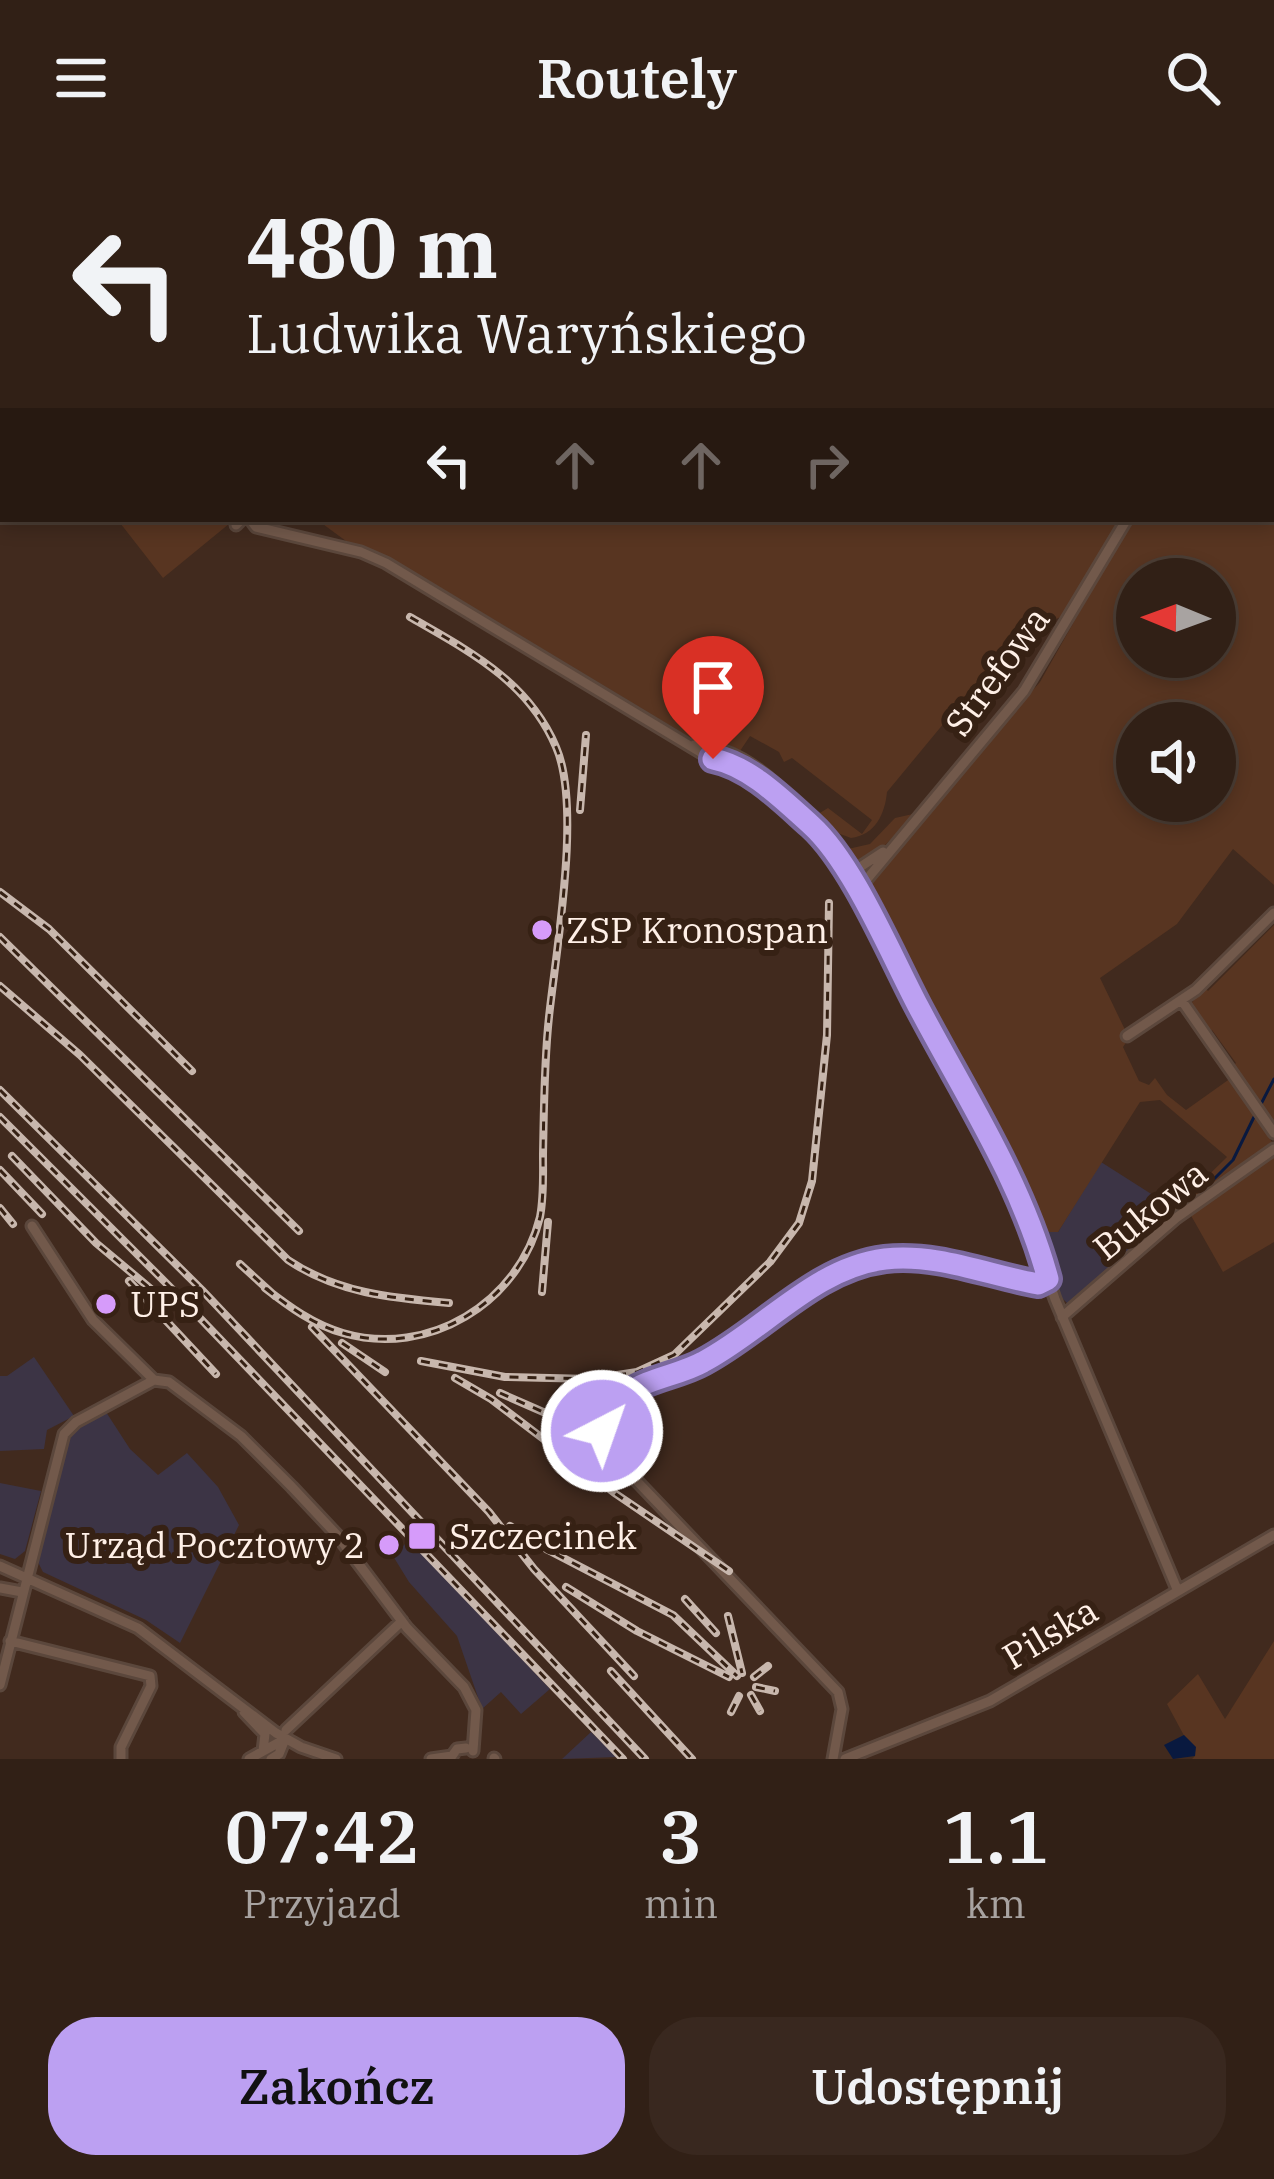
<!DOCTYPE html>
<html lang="pl">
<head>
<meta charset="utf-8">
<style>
	body { margin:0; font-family:"IBM Plex Serif",serif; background:#39281f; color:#f1f3f6; height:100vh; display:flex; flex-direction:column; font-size:45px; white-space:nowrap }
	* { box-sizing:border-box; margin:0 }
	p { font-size:39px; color:#a8a3a1 }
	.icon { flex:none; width:66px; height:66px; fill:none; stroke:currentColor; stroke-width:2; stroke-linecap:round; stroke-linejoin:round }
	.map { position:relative; height:1603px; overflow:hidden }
	.panel { display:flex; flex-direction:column; background:#312016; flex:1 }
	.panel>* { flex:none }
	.guide { position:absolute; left:0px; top:0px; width:1275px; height:366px; box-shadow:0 6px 18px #0003,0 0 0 3px #4c3e35; background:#312016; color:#f1f3f6; overflow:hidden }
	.needle { width:78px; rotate:271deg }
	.controls { position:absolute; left:1116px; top:402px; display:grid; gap:24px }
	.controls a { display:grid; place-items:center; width:120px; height:120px; border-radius:50%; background:#312016; box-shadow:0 6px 18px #0003,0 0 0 3px #4c3e35; font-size:60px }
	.pin { position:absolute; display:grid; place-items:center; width:102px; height:102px; color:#fff; margin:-123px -51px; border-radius:50% 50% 50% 0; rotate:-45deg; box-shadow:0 0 12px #0007 }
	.pin .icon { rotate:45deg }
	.me { position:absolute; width:132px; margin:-66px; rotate:41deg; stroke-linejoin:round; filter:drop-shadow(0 0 9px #0008) }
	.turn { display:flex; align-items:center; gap:42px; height:252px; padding:0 48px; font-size:54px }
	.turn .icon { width:156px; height:156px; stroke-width:2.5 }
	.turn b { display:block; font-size:84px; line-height:102px }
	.lanes { display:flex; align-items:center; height:114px; padding:0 48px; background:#0003; justify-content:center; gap:60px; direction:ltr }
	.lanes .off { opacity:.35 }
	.eta { display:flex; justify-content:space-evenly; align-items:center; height:204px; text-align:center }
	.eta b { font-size:72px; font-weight:600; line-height:84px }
	.cta { display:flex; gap:24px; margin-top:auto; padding:24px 48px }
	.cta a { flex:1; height:138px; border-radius:48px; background:#bca0f2; color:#111; font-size:48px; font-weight:600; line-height:138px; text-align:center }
	.cta a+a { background:#39281f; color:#f1f3f6 }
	header { display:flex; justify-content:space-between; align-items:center; height:156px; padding:0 48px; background:#312016; font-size:54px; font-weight:600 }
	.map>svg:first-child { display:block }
</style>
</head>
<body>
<header><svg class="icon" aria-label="menu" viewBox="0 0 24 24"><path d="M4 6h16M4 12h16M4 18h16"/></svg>Routely<svg class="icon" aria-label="search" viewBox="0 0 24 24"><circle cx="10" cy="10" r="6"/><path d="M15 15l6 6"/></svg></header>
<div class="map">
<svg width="1274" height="1603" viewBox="0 0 1274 1603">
	<rect width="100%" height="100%" fill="#412a1e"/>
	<path fill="#3c3445" d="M1101 1006 1178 1055 1069 1149 1061 1141 1042 1076H1058Z
		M34 1201 74 1260 47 1274 44 1293 0 1295V1220H7Z
		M106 1256 130 1293 158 1319 187 1297 218 1331 239 1369 180 1487 146 1464 43 1416 37 1404 70 1282 78 1272Z
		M0 1327 41 1335 25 1395 15 1403 0 1398Z
		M409 1384 550 1533 521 1558 501 1536 482 1553 457 1480 409 1426 393 1400Z
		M591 1576 617 1601 562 1603Z"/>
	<path fill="#583521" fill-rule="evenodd" d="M0 0H312L316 3H3L0 301Z
		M598 0H1274V48L1272 53V3H595Z
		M1274 73V729L1233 693 1177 768 1100 822 1129 882 1123 891 1139 925 1149 929 1155 922 1167 939 1186 954 1231 922 1272 986 1178 1055 1174 1053 1227 1001 1160 944 1140 946 1058 1076H1042L1022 1025 866 735 908 677 1040 526 1132 363H1272ZM1137 423H1215V501H1137ZM1137 567H1215V645H1137Z
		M117 363H235L163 422Z
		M316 363H1123L1070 457 1016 480 887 636C885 658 875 679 851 682L832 675 818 658 828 652 862 678 872 664 792 602 784 606 779 596 750 580 740 595 722 585 691 582 396 405 346 385Z
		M913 658C897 676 875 708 849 705L839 695 870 688 895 662Z
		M1274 769V972L1232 911 1236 907 1212 874 1207 877 1190 849 1204 831 1208 835Z
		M1274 997V1086L1223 1116 1189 1056Z
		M1274 1485V1603H1192L1195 1600 1167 1548 1198 1518 1225 1563Z"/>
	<path fill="#09193f" d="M1184 1579 1196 1591 1195 1600 1173 1603 1164 1589Z"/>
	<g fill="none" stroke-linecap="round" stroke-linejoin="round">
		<path stroke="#09193f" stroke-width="3" d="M1260 950 1274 923
			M1213 1024 1233 1004 1254 961"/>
		<g stroke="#5b473c" stroke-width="15">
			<path id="minor" d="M314 0 319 3
				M453 3V0
				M589 3 592 0
				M1272 65 1274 60
				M250 363 256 371 361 396 386 407 710 602 734 611 777 638 810 668 848 719 1017 1032 1055 1143 1177 1433
				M236 369 242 363
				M694 589C734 590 769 619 795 647
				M848 719 883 696
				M857 735 1024 535 1127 363
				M1182 845 1274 977
				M1127 880 1196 834 1274 757
				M32 1070 93 1164 154 1224
				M1062 1161 1176 1062 1274 993
				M154 1224 169 1226 241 1280 292 1331 337 1379 407 1472 464 1531 476 1554 473 1595
				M0 1410 138 1472 276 1577 301 1591 336 1603
				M0 1432 22 1436
				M10 1485 150 1520 151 1530 121 1591V1603
				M0 1529 64 1278 76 1266 154 1224
				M244 1556 265 1578 263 1595
				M286 1574 402 1465
				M494 1602 495 1603
				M249 1603 285 1583
				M271 1603 279 1598 285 1583
				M431 1603 452 1600 457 1593 466 1592
				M833 1603 842 1553 838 1536 613 1300C603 1286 598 1273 608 1258 630 1226 671 1223 703 1206 761 1176 810 1117 876 1105 931 1095 984 1119 1038 1128L1048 1123
				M845 1603 990 1545 1274 1379"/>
		</g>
		<use href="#minor" stroke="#72594b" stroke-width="9"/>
		<g stroke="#c8b7ad" stroke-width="8">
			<path id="rail" d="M580 654 586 579
				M0 736 49 773 192 915
				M0 781 299 1075
				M0 830 80 899 288 1104C337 1137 391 1142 449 1147
				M0 934 202 1134 645 1603
				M0 961 173 1134 623 1603
				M12 1000 96 1087 151 1133
				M0 1014 42 1058
				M0 1052 13 1068
				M240 1108 275 1140
				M129 1125 216 1218
				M265 1132C288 1150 314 1169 343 1177 428 1202 519 1147 540 1061 544 1040 543 1019 543 998 544 952 544 907 549 861 556 794 582 650 556 591 528 525 469 495 410 461
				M542 1136 548 1066
				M312 1171 489 1356 534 1413 634 1520
				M342 1187 385 1216
				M421 1205 505 1221 591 1223 637 1216 674 1199 770 1106 799 1067 812 1025 827 879 829 747
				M455 1222 491 1243 616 1338 729 1415
				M500 1237 557 1262
				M510 1370 548 1394 673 1459 737 1520
				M566 1431 637 1475 729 1521
				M685 1443 716 1477
				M728 1460 742 1517
				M611 1515 692 1603
				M754 1521 768 1510
				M756 1531 775 1535
				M751 1539 760 1555
				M731 1556 739 1540"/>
		</g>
		<use href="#rail" stroke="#362114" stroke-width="3" stroke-dasharray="9" stroke-linecap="butt"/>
	</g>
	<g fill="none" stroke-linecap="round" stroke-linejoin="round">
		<g stroke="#7a689d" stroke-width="30">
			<path id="route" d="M602 1275C606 1260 615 1247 627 1238 648 1222 680 1219 703 1206 764 1174 814 1112 885 1103 937 1097 988 1119 1038 1128L1048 1123C1021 1024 966 941 918 850 891 799 853 707 811 669 784 645 750 610 713 603"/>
		</g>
		<use href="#route" stroke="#bca0f2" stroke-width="21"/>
	</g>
	<g fill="#d69bfa" stroke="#362114" stroke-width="4.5">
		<circle cx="542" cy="774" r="12"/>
		<circle cx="106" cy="1148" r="12"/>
		<rect x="407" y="1365" width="30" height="30" rx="6"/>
		<circle cx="389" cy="1389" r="12"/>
	</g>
	<g text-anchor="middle" stroke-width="12" stroke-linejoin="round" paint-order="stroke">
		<g font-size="36" fill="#fff0e7" stroke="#362114">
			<text transform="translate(997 515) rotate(-54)" y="13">Strefowa</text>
			<text transform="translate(1150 1054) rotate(-39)" y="13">Bukowa</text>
			<text transform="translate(1050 1477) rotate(-31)" y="13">Pilska</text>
		</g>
		<g font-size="36" fill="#fff0e7" stroke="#362114" text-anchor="start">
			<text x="566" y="787">ZSP Kronospan</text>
			<text x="130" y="1161">UPS</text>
			<text x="449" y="1393">Szczecinek</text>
			<text x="365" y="1402" text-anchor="end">Urząd Pocztowy 2</text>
		</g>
	</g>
</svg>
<div class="controls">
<a><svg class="needle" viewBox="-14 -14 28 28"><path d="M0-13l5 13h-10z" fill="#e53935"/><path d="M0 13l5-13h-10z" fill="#a8a3a1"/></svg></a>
<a><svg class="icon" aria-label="sound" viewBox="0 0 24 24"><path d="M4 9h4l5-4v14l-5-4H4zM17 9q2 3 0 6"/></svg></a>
</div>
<div class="pin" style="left:713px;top:603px;background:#d93025"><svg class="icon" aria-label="arrive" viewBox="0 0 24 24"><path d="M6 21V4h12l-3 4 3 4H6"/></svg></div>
<svg class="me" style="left:602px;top:1275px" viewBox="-20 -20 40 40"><circle r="17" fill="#bca0f2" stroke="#fff" stroke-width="3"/><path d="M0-11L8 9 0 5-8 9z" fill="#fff"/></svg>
<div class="guide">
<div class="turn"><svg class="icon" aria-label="left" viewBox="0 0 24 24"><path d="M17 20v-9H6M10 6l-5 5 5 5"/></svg><div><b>480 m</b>Ludwika Waryńskiego</div></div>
<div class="lanes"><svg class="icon" aria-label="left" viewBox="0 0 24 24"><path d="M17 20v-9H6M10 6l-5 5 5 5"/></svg><svg class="icon off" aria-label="ahead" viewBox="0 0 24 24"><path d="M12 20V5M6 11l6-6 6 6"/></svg><svg class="icon off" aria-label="ahead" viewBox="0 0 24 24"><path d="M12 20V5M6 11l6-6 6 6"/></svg><svg class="icon off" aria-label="right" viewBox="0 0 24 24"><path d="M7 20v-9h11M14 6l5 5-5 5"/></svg></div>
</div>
</div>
<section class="panel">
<div class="eta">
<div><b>07:42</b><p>Przyjazd</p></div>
<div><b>3</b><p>min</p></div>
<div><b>1.1</b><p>km</p></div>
</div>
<div class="cta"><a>Zakończ</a><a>Udostępnij</a></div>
</section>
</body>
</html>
